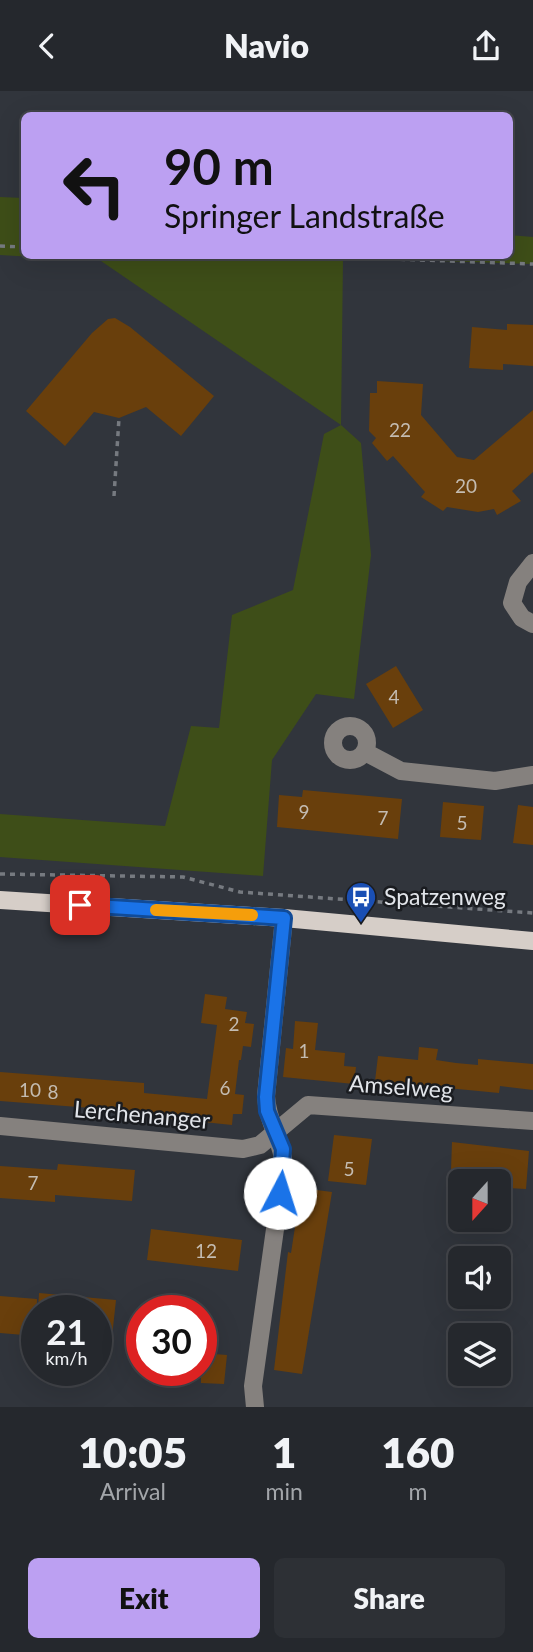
<!DOCTYPE html>
<html lang="en">
<head>
<meta charset="utf-8">
<style>
	body { margin:0; font-family:Lato,sans-serif; background:#2d3035; color:#f1f3f6; height:100vh; display:flex; flex-direction:column; font-size:26px; white-space:nowrap }
	* { box-sizing:border-box; margin:0 }
	p { font-size:23px; color:#a3a6aa }
	.icon { flex:none; width:38px; height:38px; fill:none; stroke:currentColor; stroke-width:2; stroke-linecap:round; stroke-linejoin:round }
	.map { position:relative; height:1316px; overflow:hidden }
	.drawer { display:flex; flex-direction:column; background:#25282d; flex:1 }
	.drawer>* { flex:none }
	.banner { position:absolute; left:21px; top:21px; width:492px; height:147px; border-radius:10px; box-shadow:0 7px 28px #0002,0 0 0 2px #424449; background:#bca0f2; color:#111; overflow:hidden }
	.needle { width:46px; rotate:201deg }
	.controls { position:absolute; left:448px; top:1078px; display:grid; gap:14px }
	.controls a { display:grid; place-items:center; width:63px; height:63px; border-radius:10px; background:#25282d; box-shadow:0 7px 28px #0002,0 0 0 2px #424449; font-size:35px }
	.speed { position:absolute; left:21px; top:1204px; display:flex; gap:14px; font-size:35px; font-weight:700; text-align:center }
	.speed>* { display:grid; place-content:center; width:91px; height:91px; border-radius:50%; background:#25282d; box-shadow:0 7px 28px #0002,0 0 0 2px #424449; line-height:1 }
	.speed small { font-size:18px; font-weight:400 }
	.speed .limit { border:10px solid #d22; background:#fff; color:#111 }
	.pin { position:absolute; display:grid; place-items:center; width:60px; height:60px; color:#fff; margin:-30px; border-radius:14px; box-shadow:0 4px 10px #0006 }
	.me { position:absolute; width:77px; margin:-38px; rotate:5deg; stroke-linejoin:round; filter:drop-shadow(0 0 5px #0008) }
	.turn { display:flex; align-items:center; gap:24px; height:147px; padding:0 28px; font-size:32px }
	.turn .icon { width:91px; height:91px; stroke-width:2.5 }
	.turn b { display:block; font-size:49px; line-height:60px }
	.eta { display:flex; justify-content:space-evenly; align-items:center; height:119px; text-align:center }
	.eta b { font-size:42px; font-weight:800; line-height:49px }
	.primary-button { display:flex; gap:14px; margin-top:auto; padding:14px 28px }
	.primary-button a { flex:1; height:80px; border-radius:10px; background:#bca0f2; color:#111; font-size:28px; font-weight:800; line-height:80px; text-align:center }
	.primary-button a+a { background:#2d3035; color:#f1f3f6 }
	header { display:flex; justify-content:space-between; align-items:center; height:91px; padding:0 28px; background:#25282d; font-size:32px; font-weight:800 }
	.map>svg:first-child { display:block }
</style>
</head>
<body>
<header><svg class="icon" aria-label="back" viewBox="0 0 24 24"><path d="M15 5l-7 7 7 7"/></svg>Navio<svg class="icon" aria-label="share" viewBox="0 0 24 24"><path d="M12 15V3M7 8l5-5 5 5M5 13v7h14v-7"/></svg></header>
<div class="map">
<svg width="533" height="1316" viewBox="0 0 533 1316">
	<rect width="100%" height="100%" fill="#31353c"/>
	<path fill="#3e4e18" d="M0 106 24 107V164H509V144L533 146V173L343 167 341 334 361 352 371 464 354 608 316 603 272 669 263 785 0 766V723L165 735 191 635 219 637 232 524 293 499 324 343 341 334 101 170 0 164Z"/>
	<path fill="#693f0c" d="M115 227 130 236 214 305 181 345 146 316 119 327 94 321 65 355 26 320 92 242 108 228Z
		M507 233 533 234V275L503 273V279L469 277 472 236 507 239Z
		M377 290 423 293 421 324 457 366 474 369 533 319V381L512 400 521 410 497 424 494 418 478 421 447 416 443 420 421 406 425 401 393 365 387 370 372 352 376 347 369 340 370 302H377Z
		M396 575 423 619 393 637 366 593Z
		M303 699 402 708 398 748 277 736 279 704 302 706Z
		M443 711 484 715 481 749 440 746Z
		M518 714 533 716V754L513 752Z
		M205 903 227 906 225 918 247 921 245 932 254 933 251 956 243 955 241 969H239L235 1003 244 1004 242 1023H233L232 1034 156 1026V1022L0 1010V981L144 992V1002L207 1008 217 934 201 932Z
		M295 930 318 932 315 959 345 962 344 975 356 976 354 993 283 986 286 957 293 958Z
		M419 956 438 958 436 969 456 972 478 974V968L533 973V999L500 995 499 1002 375 990 378 965 418 969Z
		M334 1044 372 1048 366 1094 328 1090Z
		M452 1051 529 1060 526 1098 508 1097 509 1090H459L460 1079H451Z
		M58 1073 135 1079 132 1110 55 1104V1111L0 1107V1075L57 1079Z
		M301 1097 332 1101 302 1283 274 1279 288 1161 291 1162Z
		M151 1138 242 1149 238 1180 147 1169Z
		M39 1202 116 1209 112 1246 96 1245V1220H38Z
		M0 1205 37 1208 36 1245 0 1242Z
		M201 1262 227 1264 224 1293 201 1292Z"/>
	<g fill="none" stroke-linecap="round" stroke-linejoin="round">
		<path stroke="#767a80" stroke-width="3.5" stroke-dasharray="5 5" stroke-linecap="butt" d="M0 155 24 156
			M280 164 533 173
			M114 405 119 327
			M0 783 183 786 240 801 533 822"/>
		<path stroke="#85817e" stroke-width="18" d="M533 472 518 491 512 512 522 527 533 533
			M333 652a17 17 0 1 1 34 0a17 17 0 1 1-34 0Z
			M365 661 401 680 495 690 533 684
			M0 1035 243 1058 260 1054 308 1014 533 1030
			M255 1316 253 1295 284 1074C282 1050 267 1030 266 1005L284 827"/>
		<path stroke="#d6cec8" stroke-width="18" d="M0 809 284 827 533 850"/>
	</g>
	<g fill="none" stroke-linecap="round" stroke-linejoin="round">
		<g stroke="#114b97" stroke-width="18">
			<path id="route" d="M80 814 284 827 266 1006 267 1020 283 1058 280 1102"/>
		</g>
		<use href="#route" stroke="#1a73e8" stroke-width="12"/>
		<path stroke="#f59e0b" stroke-width="12" d="M156 819 252 824"/>
	</g>
	<defs>
		<g id="bus-pin" transform="scale(1.575)"><path d="M0 17L-7.5 6A9.5 9.5 0 1 1 7.5 6Z" fill="#1a4fb4" stroke="#1a1c20"/><path d="M-5-6H5V4H4V6H2V4H-2V6H-4V4H-5ZM-3.5-4V0h7V-4ZM-3.5 1.2v1.5H-2V1.2ZM2 1.2v1.5H3.5V1.2Z" fill="#fff"/></g>
	</defs>
	<g fill-rule="evenodd">
		<use href="#bus-pin" x="361" y="806"/>
	</g>
	<g text-anchor="middle" stroke-width="5" stroke-linejoin="round" paint-order="stroke">
		<g font-size="19" fill="#c4bcb2">
			<text x="400" y="346">22</text>
			<text x="466" y="402">20</text>
			<text x="394" y="613">4</text>
			<text x="304" y="728">9</text>
			<text x="383" y="734">7</text>
			<text x="462" y="739">5</text>
			<text x="234" y="940">2</text>
			<text x="304" y="967">1</text>
			<text x="225" y="1004">6</text>
			<text x="30" y="1006">10</text>
			<text x="53" y="1008">8</text>
			<text x="349" y="1085">5</text>
			<text x="33" y="1099">7</text>
			<text x="206" y="1167">12</text>
		</g>
		<g font-size="23" fill="#e2e5ea" stroke="#1a1c20" text-anchor="start">
			<text x="384" y="814">Spatzenweg</text>
		</g>
		<g font-size="23" fill="#e2e5ea" stroke="#1a1c20">
			<text transform="translate(401 996) rotate(4)" y="8">Amselweg</text>
			<text transform="translate(142 1024) rotate(5)" y="8">Lerchenanger</text>
		</g>
	</g>
</svg>
<div class="controls">
<a><svg class="needle" viewBox="-14 -14 28 28"><path d="M0-13l5 13h-10z" fill="#e53935"/><path d="M0 13l5-13h-10z" fill="#a3a6aa"/></svg></a>
<a><svg class="icon" aria-label="sound" viewBox="0 0 24 24"><path d="M4 9h4l5-4v14l-5-4H4zM17 9q2 3 0 6"/></svg></a>
<a><svg class="icon" aria-label="layers" viewBox="0 0 24 24"><path d="M12 4l9 5-9 5-9-5zM3 14l9 5 9-5"/></svg></a>
</div>
<div class="speed"><div>21<small>km/h</small></div><div class="limit">30</div></div>
<div class="pin" style="left:80px;top:814px;background:#d93025"><svg class="icon" aria-label="arrive" viewBox="0 0 24 24"><path d="M6 21V4h12l-3 4 3 4H6"/></svg></div>
<svg class="me" style="left:280px;top:1102px" viewBox="-20 -20 40 40"><circle r="19" fill="#fff"/><path d="M0-13L10 11 0 6-10 11z" fill="#1a73e8"/></svg>
<div class="banner">
<div class="turn"><svg class="icon" aria-label="left" viewBox="0 0 24 24"><path d="M17 20v-9H6M10 6l-5 5 5 5"/></svg><div><b>90 m</b>Springer Landstraße</div></div>
</div>
</div>
<section class="drawer">
<div class="eta">
<div><b>10:05</b><p>Arrival</p></div>
<div><b>1</b><p>min</p></div>
<div><b>160</b><p>m</p></div>
</div>
<div class="primary-button"><a>Exit</a><a>Share</a></div>
</section>
</body>
</html>
